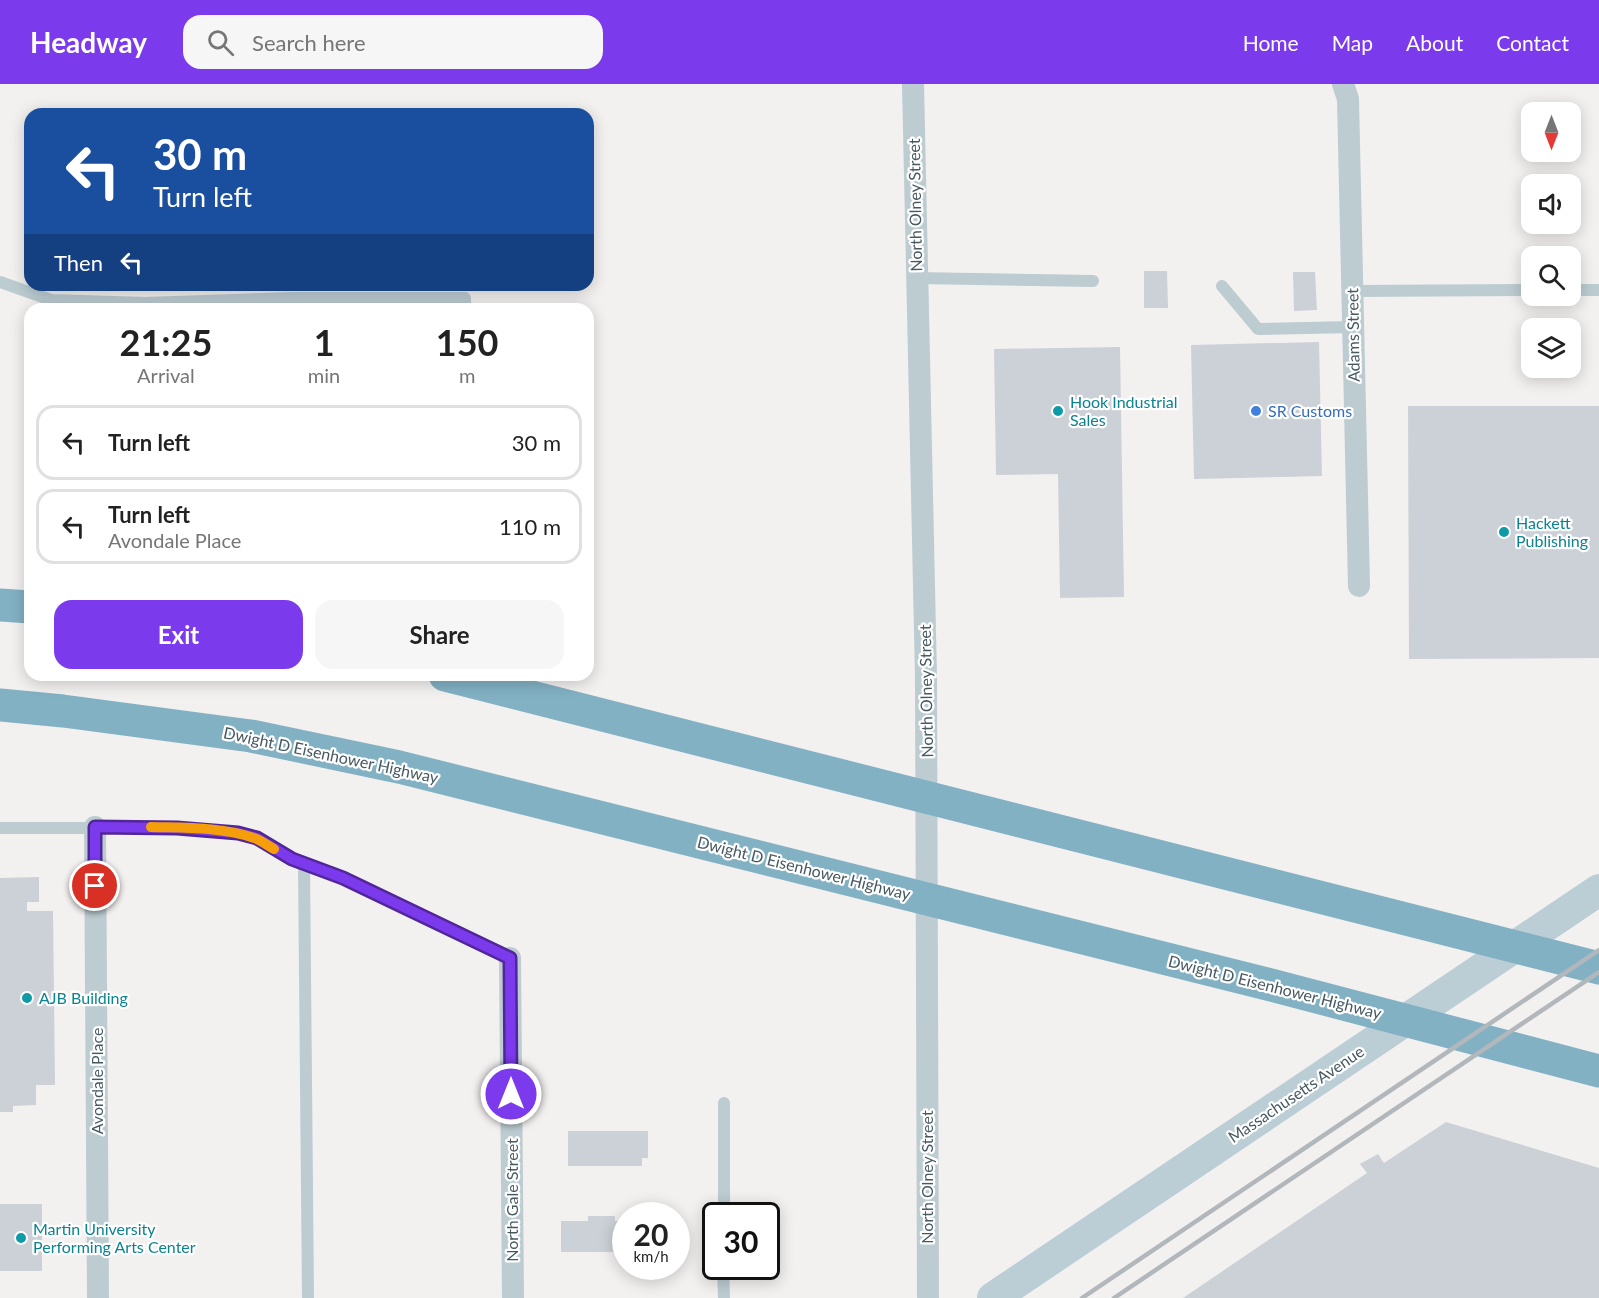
<!DOCTYPE html>
<html lang="en">
<head>
<meta charset="utf-8">
<style>
	body { margin:0; font-family:Lato,sans-serif; background:#f6f6f6; color:#222; height:100vh; display:flex; flex-direction:column; font-size:22px; white-space:nowrap }
	* { box-sizing:border-box; margin:0 }
	p { font-size:20px; color:#767676 }
	.icon { flex:none; width:33px; height:33px; fill:none; stroke:currentColor; stroke-width:2; stroke-linecap:round; stroke-linejoin:round }
	.map { position:relative; flex:1; overflow:hidden }
	.details { position:absolute; left:24px; top:219px; width:570px; height:378px; display:flex; flex-direction:column; background:#fff; border-radius:18px; box-shadow:0 3px 15px #0003 }
	.details>* { flex:none }
	.banner { position:absolute; left:24px; top:24px; width:570px; height:183px; border-radius:18px; box-shadow:0 3px 15px #0003; background:#1a4fa0; color:#fff; overflow:hidden }
	.needle { width:39px; rotate:180deg }
	.tools { position:absolute; left:1521px; top:18px; display:grid; gap:12px }
	.tools a { display:grid; place-items:center; width:60px; height:60px; border-radius:12px; background:#fff; box-shadow:0 3px 15px #0003; font-size:30px }
	.speed { position:absolute; left:612px; top:1118px; display:flex; gap:12px; font-size:30px; font-weight:700; text-align:center }
	.speed>* { display:grid; place-content:center; width:78px; height:78px; border-radius:50%; background:#fff; box-shadow:0 3px 15px #0003; line-height:1 }
	.speed small { font-size:15px; font-weight:400 }
	.speed .limit { border:3px solid #111; border-radius:9px; background:#fff; color:#111 }
	.pin { position:absolute; display:grid; place-items:center; width:51px; height:51px; color:#fff; margin:-26px; border:3px solid #fff; border-radius:50%; box-shadow:0 2px 6px #0007 }
	.me { position:absolute; width:66px; margin:-33px; rotate:0deg; stroke-linejoin:round; filter:drop-shadow(0 0 4px #0008) }
	.turn { display:flex; align-items:center; gap:21px; height:126px; padding:0 30px; font-size:27px }
	.turn .icon { width:78px; height:78px; stroke-width:2.5 }
	.turn b { display:block; font-size:42px; line-height:51px }
	.then { display:flex; align-items:center; height:57px; padding:0 30px; background:#0003; gap:12px; font-size:22px }
	.eta { display:flex; justify-content:space-evenly; align-items:center; height:102px; text-align:center }
	.eta b { font-size:36px; font-weight:700; line-height:42px }
	.cta { display:flex; gap:12px; margin-top:auto; padding:12px 30px }
	.cta a { flex:1; height:69px; border-radius:18px; background:#7c3aed; color:#fff; font-size:24px; font-weight:700; line-height:69px; text-align:center }
	.cta a+a { background:#f6f6f6; color:#222 }
	ul { padding:0; list-style:none }
	li { display:flex; align-items:center; gap:18px; height:75px; margin:0 12px 9px; padding:0 18px; border:3px solid #e0e0e0; border-radius:18px }
	li div { flex:1 }
	li b { display:block; font-size:22px }
	li em { font-style:normal }
	header { display:flex; align-items:center; gap:36px; box-sizing:border-box; height:84px; padding:0 30px; background:#7c3aed; color:#fff }
	header strong { font-size:28px }
	nav { display:flex; gap:33px; margin-inline-start:auto; font-size:21px }
	.search { width:420px; height:54px; background:#f6f6f6; display:flex; align-items:center; gap:15px; box-sizing:border-box; padding:0 21px; border-radius:18px; color:#767676; font-size:22px }
	.map>svg:first-child { display:block }
</style>
</head>
<body>
<header>
<strong>Headway</strong>
<div class="search"><svg class="icon" aria-label="search" viewBox="0 0 24 24"><circle cx="10" cy="10" r="6"/><path d="M15 15l6 6"/></svg>Search here</div>
<nav><a>Home</a><a>Map</a><a>About</a><a>Contact</a></nav>
</header>
<div class="map">
<svg width="1599" height="1214" viewBox="0 0 1599 1214">
	<rect width="100%" height="100%" fill="#f3f0f0"/>
	<path fill="#cbd1d6" d="M1144 187H1167L1168 224H1144Z
		M1293 188H1315L1317 226 1294 227Z
		M1319 258 1322 392 1194 395 1191 261Z
		M1120 263 1124 513 1060 514 1058 390 996 391 994 265Z
		M1408 322H1599V574L1409 575Z
		M39 793V818H27V827H53L55 1001H36V1021L13 1022V1028H0V794Z
		M1446 1038 1599 1084V1214H1183L1367 1089 1360 1080 1378 1070 1384 1079Z
		M568 1047H648V1074H642V1082H568Z
		M0 1120H42V1187H0Z
		M588 1132H615V1137H626V1168H561V1137H588Z"/>
	<g fill="none" stroke-linecap="round" stroke-linejoin="round">
		<path stroke="#bcccd1" stroke-width="12" d="M916 194 1093 197
			M0 198 51 216 145 219 293 214H465V225
			M1222 202 1258 245 1353 243
			M1570 206H1599
			M1352 207 1532 206
			M0 744H177L238 749 257 754 292 775 343 794 510 874
			M304 780 308 1214
			M724 1131V1019
			M723 1182 724 1214"/>
		<path stroke="#bcccd1" stroke-width="22" d="M913 0 926 593 928 1214
			M1343 0 1348 15 1359 502
			M95 743 98 1214
			M510 874 513 1214"/>
		<path stroke="#bbced6" stroke-width="32" d="M993 1214 1599 806"/>
		<path stroke="#82b1c4" stroke-width="33" d="M0 521 30 523
			M445 591 1599 884
			M0 621 63 627 251 652 399 683 1271 901 1599 987"/>
		<path stroke="#b1b7bb" stroke-width="4.5" d="M1082 1214 1599 866
			M1114 1214 1599 888"/>
	</g>
	<g fill="none" stroke-linecap="round" stroke-linejoin="round">
		<g stroke="#51269a" stroke-width="15">
			<path id="route" d="M95 802V743L177 744 238 749 257 754 292 775 343 794 510 874 511 1010"/>
		</g>
		<use href="#route" stroke="#7c3aed" stroke-width="10"/>
		<path stroke="#f59e0b" stroke-width="10" d="M151 743C184 744 223 743 254 754 261 756 268 762 274 765"/>
	</g>
	<g fill="#0f9aa8" stroke="#fff" stroke-width="2">
		<circle cx="1058" cy="327" r="6"/>
		<circle cx="1504" cy="448" r="6"/>
		<circle cx="27" cy="914" r="6"/>
		<circle cx="21" cy="1154" r="6"/>
	</g>
	<circle fill="#3f7fe0" stroke="#fff" stroke-width="2" cx="1256" cy="327" r="6"/>
	<g text-anchor="middle" stroke-width="4.5" stroke-linejoin="round" paint-order="stroke">
		<g font-size="16" fill="#465960" stroke="#fff">
			<text transform="translate(915 121) rotate(-91)" y="6">North Olney Street</text>
			<text transform="translate(1353 251) rotate(-91)" y="6">Adams Street</text>
			<text transform="translate(926 607) rotate(-91)" y="6">North Olney Street</text>
			<text transform="translate(331 671) rotate(12)" y="6">Dwight D Eisenhower Highway</text>
			<text transform="translate(804 784) rotate(14)" y="6">Dwight D Eisenhower Highway</text>
			<text transform="translate(1275 903) rotate(14)" y="6">Dwight D Eisenhower Highway</text>
			<text transform="translate(97 997) rotate(-90)" y="6">Avondale Place</text>
			<text transform="translate(1296 1010) rotate(-34)" y="6">Massachusetts Avenue</text>
			<text transform="translate(927 1093) rotate(-90)" y="6">North Olney Street</text>
			<text transform="translate(512 1116) rotate(-90)" y="6">North Gale Street</text>
		</g>
		<g font-size="16" fill="#0d838f" stroke="#fff" text-anchor="start">
			<text x="1070" y="324">Hook Industrial<tspan x="1070" dy="18">Sales</tspan></text>
			<text x="1516" y="445">Hackett<tspan x="1516" dy="18">Publishing</tspan></text>
			<text x="39" y="920">AJB Building</text>
			<text x="33" y="1151">Martin University<tspan x="33" dy="18">Performing Arts Center</tspan></text>
		</g>
		<g font-size="16" fill="#366cbe" stroke="#fff" text-anchor="start">
			<text x="1268" y="333">SR Customs</text>
		</g>
	</g>
</svg>
<div class="tools">
<a><svg class="needle" viewBox="-14 -14 28 28"><path d="M0-13l5 13h-10z" fill="#e53935"/><path d="M0 13l5-13h-10z" fill="#767676"/></svg></a>
<a><svg class="icon" aria-label="sound" viewBox="0 0 24 24"><path d="M4 9h4l5-4v14l-5-4H4zM17 9q2 3 0 6"/></svg></a>
<a><svg class="icon" aria-label="search" viewBox="0 0 24 24"><circle cx="10" cy="10" r="6"/><path d="M15 15l6 6"/></svg></a>
<a><svg class="icon" aria-label="layers" viewBox="0 0 24 24"><path d="M12 4l9 5-9 5-9-5zM3 14l9 5 9-5"/></svg></a>
</div>
<div class="speed"><div>20<small>km/h</small></div><div class="limit">30</div></div>
<div class="pin" style="left:95px;top:802px;background:#d93025"><svg class="icon" aria-label="arrive" viewBox="0 0 24 24"><path d="M6 21V4h12l-3 4 3 4H6"/></svg></div>
<svg class="me" style="left:511px;top:1010px" viewBox="-20 -20 40 40"><circle r="17" fill="#7c3aed" stroke="#fff" stroke-width="3"/><path d="M0-11L8 9 0 5-8 9z" fill="#fff"/></svg>
<div class="banner">
<div class="turn"><svg class="icon" aria-label="left" viewBox="0 0 24 24"><path d="M17 20v-9H6M10 6l-5 5 5 5"/></svg><div><b>30 m</b>Turn left</div></div>
<div class="then">Then<svg class="icon" aria-label="left" viewBox="0 0 24 24"><path d="M17 20v-9H6M10 6l-5 5 5 5"/></svg></div>
</div>
<section class="details">
<div class="eta">
<div><b>21:25</b><p>Arrival</p></div>
<div><b>1</b><p>min</p></div>
<div><b>150</b><p>m</p></div>
</div>
<ul>
<li><svg class="icon" aria-label="left" viewBox="0 0 24 24"><path d="M17 20v-9H6M10 6l-5 5 5 5"/></svg><div><b>Turn left</b></div><em>30 m</em></li>
<li><svg class="icon" aria-label="left" viewBox="0 0 24 24"><path d="M17 20v-9H6M10 6l-5 5 5 5"/></svg><div><b>Turn left</b><p>Avondale Place</p></div><em>110 m</em></li>
</ul>
<div class="cta"><a>Exit</a><a>Share</a></div>
</section>
</div>
</body>
</html>
